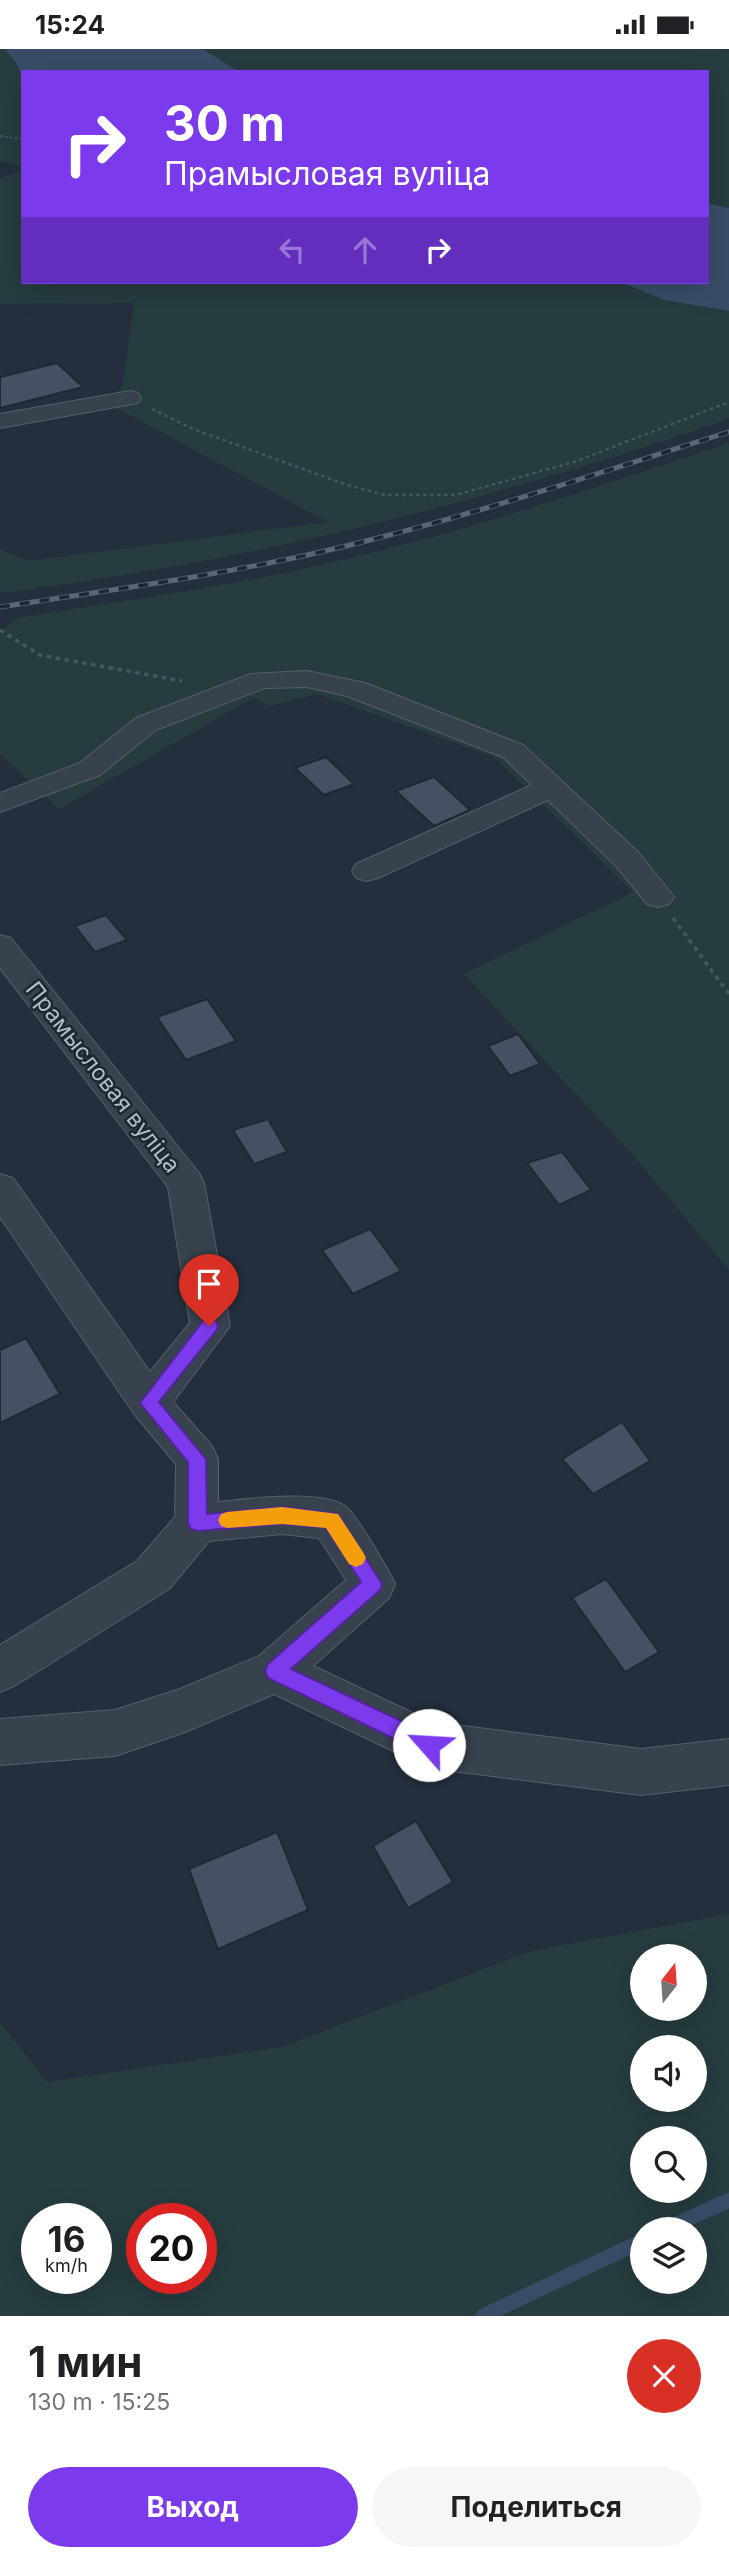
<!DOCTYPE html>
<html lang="ru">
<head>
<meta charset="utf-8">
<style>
	body { margin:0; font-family:Inter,sans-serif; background:#f6f6f6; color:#202124; height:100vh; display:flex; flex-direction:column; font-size:26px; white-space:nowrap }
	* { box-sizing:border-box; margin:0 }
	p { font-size:23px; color:#757577 }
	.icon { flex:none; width:38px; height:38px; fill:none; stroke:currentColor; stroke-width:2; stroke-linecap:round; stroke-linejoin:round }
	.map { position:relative; height:2267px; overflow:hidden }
	.drawer { display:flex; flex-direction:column; background:#fff; flex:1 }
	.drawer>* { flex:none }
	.hud { position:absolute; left:21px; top:21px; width:688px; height:214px; border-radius:0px; box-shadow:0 7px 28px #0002; background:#7c3aed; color:#fff; overflow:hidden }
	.needle { width:46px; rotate:17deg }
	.fabs { position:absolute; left:630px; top:1895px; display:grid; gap:14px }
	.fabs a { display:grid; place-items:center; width:77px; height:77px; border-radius:50%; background:#fff; box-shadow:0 7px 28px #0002; font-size:35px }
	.speed { position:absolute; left:21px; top:2154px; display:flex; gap:14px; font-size:35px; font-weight:700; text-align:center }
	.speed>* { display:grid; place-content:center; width:91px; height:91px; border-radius:50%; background:#fff; box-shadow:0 7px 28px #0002; line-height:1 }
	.speed small { font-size:18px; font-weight:400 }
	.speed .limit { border:10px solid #d22; background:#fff; color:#111 }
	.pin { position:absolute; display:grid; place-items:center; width:60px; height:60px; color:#fff; margin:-72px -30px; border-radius:50% 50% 50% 0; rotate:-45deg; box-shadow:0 0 7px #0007 }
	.pin .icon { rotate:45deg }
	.me { position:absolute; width:77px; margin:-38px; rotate:296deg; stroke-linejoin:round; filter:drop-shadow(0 0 5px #0008) }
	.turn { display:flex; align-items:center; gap:24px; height:147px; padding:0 28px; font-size:32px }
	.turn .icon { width:91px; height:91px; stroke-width:2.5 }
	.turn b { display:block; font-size:49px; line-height:60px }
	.lanes { display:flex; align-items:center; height:66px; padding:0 28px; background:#0003; justify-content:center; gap:35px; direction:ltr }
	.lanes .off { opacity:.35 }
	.round { display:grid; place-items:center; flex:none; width:74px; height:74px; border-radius:37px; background:#f6f6f6 }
	.headline { display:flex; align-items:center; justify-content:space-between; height:119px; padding:0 28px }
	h1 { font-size:42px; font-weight:700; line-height:52px }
	.action { display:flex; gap:14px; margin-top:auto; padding:14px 28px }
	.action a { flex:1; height:80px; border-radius:42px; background:#7c3aed; color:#fff; font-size:28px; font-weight:700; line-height:80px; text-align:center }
	.action a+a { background:#f6f6f6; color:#202124 }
	.status { display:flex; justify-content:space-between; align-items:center; height:49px; padding:0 35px; background:#fff; direction:ltr }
	.status svg { height:19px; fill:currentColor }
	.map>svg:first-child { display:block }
</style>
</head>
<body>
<div class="status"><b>15:24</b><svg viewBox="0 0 49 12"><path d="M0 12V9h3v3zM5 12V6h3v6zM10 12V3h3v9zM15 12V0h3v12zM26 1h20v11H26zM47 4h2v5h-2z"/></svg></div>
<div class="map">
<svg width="729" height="2267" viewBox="0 0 729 2267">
	<rect width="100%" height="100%" fill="#242f3e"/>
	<path fill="#263c3f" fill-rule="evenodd" d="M0 0H5L18 17 23 31V119L0 112Z
		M203 0H729V159L707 154V23H239Z
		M23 120V233H621L664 251 729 262V370C492 452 249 513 0 544V500L28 512 328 473 111 356 123 335 134 254 0 255V130Z
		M729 394V1221L632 1105 464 925 633 843 494 708 317 645 269 657 253 649 59 760 0 705V583L17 569C115 553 214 540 311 518 453 487 591 440 729 394Z
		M729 1865V2267H0V1973L47 2033 282 1998 531 1902ZM642 1908H695V1960H642ZM642 1998H695V2051H642ZM642 2090H695V2142H642ZM37 2170H96V2230H37ZM142 2170H201V2230H142ZM642 2180H695V2233H642Z"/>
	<path fill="#394c67" d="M5 0H203L239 23H23V31L18 17Z
		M707 154 729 159V262L664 251 621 233H707Z"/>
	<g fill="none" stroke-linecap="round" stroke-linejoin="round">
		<path stroke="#394c67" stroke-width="15" d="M666 2180 729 2151
			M483 2267 642 2192"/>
	</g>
	<path fill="#455162" stroke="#1f2835" stroke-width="2" d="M57 314 83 338 0 359V328Z
		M326 708 354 735 324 746 295 719Z
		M434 728 470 761 434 777 396 742Z
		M106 866 127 891 95 903 75 877Z
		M207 950 236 992 186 1011 157 968Z
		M518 985 540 1015 510 1027 488 997Z
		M268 1070 287 1103 254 1115 233 1081Z
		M562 1103 591 1141 559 1156 527 1114Z
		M370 1180 401 1222 353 1245 322 1201Z
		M26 1289 60 1345 0 1374V1301Z
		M622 1373 650 1412 593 1445 562 1410Z
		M606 1530 659 1603 625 1623 572 1549Z
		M416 1772 453 1833 408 1859 373 1797Z
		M277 1783 308 1861 218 1900 189 1820Z"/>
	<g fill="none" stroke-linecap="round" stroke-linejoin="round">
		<g stroke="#565f6c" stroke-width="2">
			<path id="minor" d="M130 342 138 344 141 349 138 354 0 379V365Z
				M307 622 365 634 523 696 639 804 674 848 669 855 658 858 647 855 617 818 548 751 378 829 367 832 356 829 352 822 356 815 532 736 503 708 347 647 307 638 265 639 156 681 100 726 0 763V744L80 714 136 669 251 625Z
				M0 886 11 889 199 1124 204 1134 230 1277 173 1353 212 1397 218 1410V1453C246 1450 325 1440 346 1458 356 1465 389 1522 395 1535L389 1549 313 1617 432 1673 641 1700 729 1690V1736L641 1746 429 1719 274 1645 185 1683 115 1707 0 1716V1670L115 1661 180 1640 259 1607 346 1531 319 1489 282 1485 209 1492 169 1540 16 1636 0 1643V1596L137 1512 175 1468 176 1415 135 1366 0 1168V1125L13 1129 150 1323 190 1274 168 1138 0 919Z"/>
		</g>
		<path stroke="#44595c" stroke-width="2" stroke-dasharray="2.5 2.5" stroke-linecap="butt" d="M0 87 23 90"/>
		<path stroke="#44595c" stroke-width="2.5" stroke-dasharray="3.5 3.5" stroke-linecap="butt" d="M152 360 193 380 347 436 385 446H455L574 413 729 353"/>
		<path stroke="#44595c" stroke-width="3.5" stroke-dasharray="4.5 4.5" stroke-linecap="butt" d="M0 581 40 606 182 632
			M673 869 729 945"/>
		<use href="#minor" fill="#38414e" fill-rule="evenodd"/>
		<g stroke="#5a6575" stroke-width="5">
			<path id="rail" d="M0 558C118 540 238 524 354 495 481 464 605 422 729 383"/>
		</g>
		<use href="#rail" stroke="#1d2633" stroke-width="3.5" stroke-dasharray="10" stroke-linecap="butt"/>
	</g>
	<path fill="#7c3aed" stroke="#51269a" stroke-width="2" d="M209 1270 216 1272 218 1277 216 1282 159 1353 206 1410 207 1465 282 1458 338 1465 382 1535 380 1541 291 1620 437 1689 440 1696 437 1703 429 1706 422 1703 268 1629 265 1622 268 1615 361 1533 326 1479 282 1475 198 1482 191 1480 188 1474V1413L140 1354 203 1272Z"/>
	<path fill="#f59e0b" d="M282 1458 338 1465 363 1503 366 1509 363 1515 356 1518 349 1515 326 1479 282 1475 227 1479 221 1477 218 1471 221 1465 227 1463Z"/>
	<g text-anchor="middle" stroke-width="5" stroke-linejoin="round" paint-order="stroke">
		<g font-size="23" fill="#b4bcc9" stroke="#1d2633">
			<text transform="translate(103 1028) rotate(52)" y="8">Прамысловая вуліца</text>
		</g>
	</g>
</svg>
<div class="fabs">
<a><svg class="needle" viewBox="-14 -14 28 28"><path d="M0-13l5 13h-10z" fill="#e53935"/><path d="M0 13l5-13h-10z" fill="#757577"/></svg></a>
<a><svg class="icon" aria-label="sound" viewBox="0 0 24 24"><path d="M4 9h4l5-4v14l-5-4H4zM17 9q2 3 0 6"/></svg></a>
<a><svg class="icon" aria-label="search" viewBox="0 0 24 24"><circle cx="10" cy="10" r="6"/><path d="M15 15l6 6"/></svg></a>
<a><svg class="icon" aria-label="layers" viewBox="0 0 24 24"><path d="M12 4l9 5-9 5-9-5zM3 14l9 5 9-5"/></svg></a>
</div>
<div class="speed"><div>16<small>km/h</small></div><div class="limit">20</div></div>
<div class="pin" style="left:209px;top:1277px;background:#d93025"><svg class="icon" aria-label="arrive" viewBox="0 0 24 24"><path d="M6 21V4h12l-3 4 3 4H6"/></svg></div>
<svg class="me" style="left:429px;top:1696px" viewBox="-20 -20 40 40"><circle r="19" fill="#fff"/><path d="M0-13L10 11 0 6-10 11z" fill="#7c3aed"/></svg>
<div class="hud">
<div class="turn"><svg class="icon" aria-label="right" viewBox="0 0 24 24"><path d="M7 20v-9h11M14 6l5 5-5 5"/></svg><div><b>30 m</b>Прамысловая вуліца</div></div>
<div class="lanes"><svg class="icon off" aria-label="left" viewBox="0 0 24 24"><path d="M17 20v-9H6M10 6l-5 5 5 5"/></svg><svg class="icon off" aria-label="ahead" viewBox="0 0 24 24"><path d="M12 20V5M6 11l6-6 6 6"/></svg><svg class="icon" aria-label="right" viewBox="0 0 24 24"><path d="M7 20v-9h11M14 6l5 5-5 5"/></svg></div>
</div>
</div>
<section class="drawer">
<div class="headline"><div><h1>1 мин</h1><p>130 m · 15:25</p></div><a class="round" style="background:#d93025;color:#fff"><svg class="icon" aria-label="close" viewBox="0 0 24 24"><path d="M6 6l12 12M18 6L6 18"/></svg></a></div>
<div class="action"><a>Выход</a><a>Поделиться</a></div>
</section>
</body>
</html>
